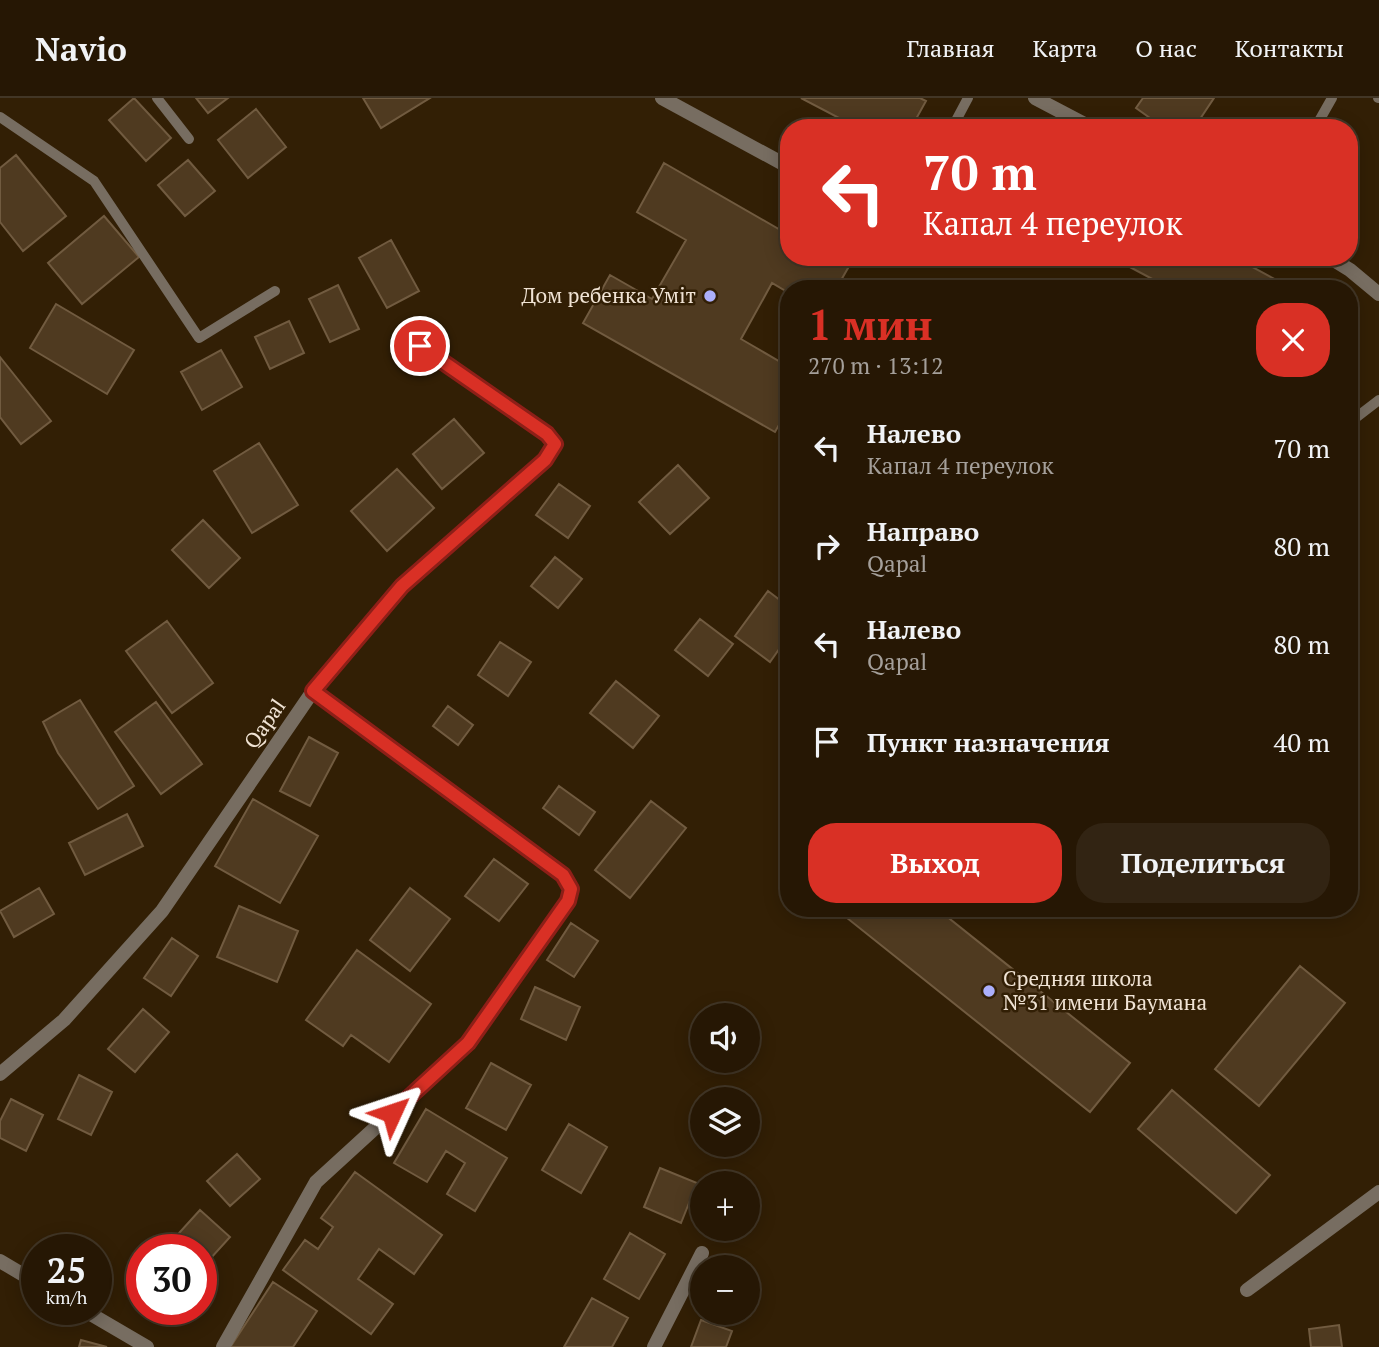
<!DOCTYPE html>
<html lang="ru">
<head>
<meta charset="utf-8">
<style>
	body { margin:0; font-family:"PT Serif",serif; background:#322413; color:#f1f3f6; height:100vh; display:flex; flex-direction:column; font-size:26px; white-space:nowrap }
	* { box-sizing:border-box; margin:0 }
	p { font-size:23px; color:#a49f9a }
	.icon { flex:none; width:38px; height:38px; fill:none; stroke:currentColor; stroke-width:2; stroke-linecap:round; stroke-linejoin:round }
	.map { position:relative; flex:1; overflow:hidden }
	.panel { position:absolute; left:780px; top:182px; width:578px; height:637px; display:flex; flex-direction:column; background:#261704; border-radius:28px; box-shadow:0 4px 18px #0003,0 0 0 2px #423626 }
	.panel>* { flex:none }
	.top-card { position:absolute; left:780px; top:21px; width:578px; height:147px; border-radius:28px; box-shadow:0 4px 18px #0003,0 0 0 2px #423626; background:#d93025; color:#fff; overflow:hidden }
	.fabs { position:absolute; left:690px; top:905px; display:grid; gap:14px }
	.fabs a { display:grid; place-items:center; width:70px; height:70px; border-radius:50%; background:#261704; box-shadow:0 4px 18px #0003,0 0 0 2px #423626; font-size:35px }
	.speed { position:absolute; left:21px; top:1136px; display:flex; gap:14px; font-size:35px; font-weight:700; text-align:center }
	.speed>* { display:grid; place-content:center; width:91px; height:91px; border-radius:50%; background:#261704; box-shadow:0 4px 18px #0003,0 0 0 2px #423626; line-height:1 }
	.speed small { font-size:18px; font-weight:400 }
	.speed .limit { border:10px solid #d22; background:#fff; color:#111 }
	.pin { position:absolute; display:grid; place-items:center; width:60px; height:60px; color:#fff; margin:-30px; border:4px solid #fff; border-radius:50%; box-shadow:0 2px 7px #0007 }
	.me { position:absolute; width:77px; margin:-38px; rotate:48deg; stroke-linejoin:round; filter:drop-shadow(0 0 5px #0008) }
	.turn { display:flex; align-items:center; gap:24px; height:147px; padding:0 28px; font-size:32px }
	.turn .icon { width:91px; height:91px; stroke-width:2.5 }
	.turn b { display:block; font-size:49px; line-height:60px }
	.round { display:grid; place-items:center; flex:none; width:74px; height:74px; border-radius:28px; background:#322413 }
	.headline { display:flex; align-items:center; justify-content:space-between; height:119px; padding:0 28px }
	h1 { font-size:42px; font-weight:800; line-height:52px; color:#d93025 }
	.primary-button { display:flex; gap:14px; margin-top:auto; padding:14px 28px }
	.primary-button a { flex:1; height:80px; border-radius:28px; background:#d93025; color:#fff; font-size:28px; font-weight:800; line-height:80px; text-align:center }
	.primary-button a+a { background:#322413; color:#f1f3f6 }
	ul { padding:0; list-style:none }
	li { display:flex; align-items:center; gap:21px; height:98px; padding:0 28px }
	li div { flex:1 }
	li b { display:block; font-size:26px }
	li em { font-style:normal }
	header { display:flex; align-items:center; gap:42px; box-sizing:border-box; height:98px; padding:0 35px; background:#261704; border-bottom:2px solid #423626 }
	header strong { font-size:33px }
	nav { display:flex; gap:38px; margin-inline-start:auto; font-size:24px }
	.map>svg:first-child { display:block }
</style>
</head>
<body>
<header>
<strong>Navio</strong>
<nav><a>Главная</a><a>Карта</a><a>О нас</a><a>Контакты</a></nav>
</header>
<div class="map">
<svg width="1379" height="1249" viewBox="0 0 1379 1249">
	<rect width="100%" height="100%" fill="#321f05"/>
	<path fill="#4f3a20" stroke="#715b40" stroke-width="2" d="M134 0 171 40 146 63 109 22Z
		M196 0H228L208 15Z
		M363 0H430L381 30Z
		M801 0H920L926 3 911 30H858Z
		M1143 0H1214L1194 30H1164L1136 10Z
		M256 11 286 49 248 80 218 42Z
		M16 57 66 118 23 153 0 124V70Z
		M188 62 215 93 185 118 158 87Z
		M664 65 789 137V159H829L848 170 836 191H789V195L772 185 741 241 789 269V309L775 334 583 225 610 177 652 201 686 142 637 114Z
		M104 118 139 159 82 206 48 165Z
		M391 142 419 193 387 210 359 160Z
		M1111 159H1234L1293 191H1171Z
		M338 187 359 231 330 244 309 201Z
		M56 206 134 252 107 296 30 250Z
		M289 223 304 255 270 271 255 239Z
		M221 252 242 289 202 312 181 274Z
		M0 259 51 323 21 346 0 319Z
		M454 321 484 355 442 391 413 356Z
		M259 345 298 407 252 435 214 373Z
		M678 367 709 400 670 436 639 404Z
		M397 371 434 410 387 453 351 413Z
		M559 386 590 408 568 440 536 417Z
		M203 422 240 460 209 490 172 452Z
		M555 459 582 481 558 510 531 488Z
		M768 493 789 509V537L770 564 735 538Z
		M700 521 733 546 708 578 675 552Z
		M167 523 213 585 172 615 126 553Z
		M500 544 531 564 508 598 478 577Z
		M616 583 659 618 633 650 590 615Z
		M80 602 134 688 98 711 58 655 43 624Z
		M156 604 202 666 161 696 115 634Z
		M448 608 473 627 458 647 433 628Z
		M309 639 338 655 310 708 280 693Z
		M559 688 595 714 579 737 543 710Z
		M253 701 318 738 280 805 215 768Z
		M651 703 686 730 630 800 595 772Z
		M127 716 143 748 85 777 69 745Z
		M494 761 528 786 499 823 465 798Z
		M39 790 54 816 14 839 0 813Z
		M410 790 450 821 410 873 370 842Z
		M239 808 298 833 277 884 217 859Z
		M839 810H959L950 821 1130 965 1090 1014 837 812Z
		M571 825 598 843 574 879 547 862Z
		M172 840 198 858 171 898 144 880Z
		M357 852 431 906 389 964 351 937 343 948 306 922Z
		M1300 868 1345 905 1259 1008 1215 971Z
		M535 889 580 909 566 942 521 921Z
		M143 911 169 934 135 974 108 951Z
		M491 965 531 987 506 1032 466 1010Z
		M79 977 112 994 91 1037 58 1021Z
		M1172 992 1270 1077 1236 1115 1138 1031Z
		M11 1001 43 1017 26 1053 0 1040V1023Z
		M426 1011 507 1060 475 1113 447 1096 465 1065 446 1053 427 1084 394 1065Z
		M569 1026 607 1049 581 1095 542 1072Z
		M237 1056 260 1081 230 1108 207 1083Z
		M660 1070 697 1085 681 1125 644 1109Z
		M355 1074 442 1137 414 1176 379 1151 358 1181 393 1206 371 1236 283 1172 305 1142 318 1151 333 1129 321 1120Z
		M200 1112 230 1139 201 1171V1152H177L170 1145Z
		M630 1135 665 1156 639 1201 604 1181Z
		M142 1179V1201L132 1194Z
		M273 1184 317 1213 293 1249H233L231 1248Z
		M592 1200 628 1220 612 1249H564Z
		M157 1211H183L175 1223Z
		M701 1222 732 1233 726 1249H691Z
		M1339 1227 1342 1249H1311L1309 1231Z
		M81 1242 107 1249H79Z"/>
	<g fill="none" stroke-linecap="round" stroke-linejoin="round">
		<path stroke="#776d61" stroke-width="10" d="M157 0 189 41
			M1378 0H1379
			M0 19 94 83 199 240 275 193
			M952 30 968 0
			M1315 30 1332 0
			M1349 325 1379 302"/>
		<path stroke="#776d61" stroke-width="14" d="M662 0 789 69
			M1035 0 1092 30
			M1329 159 1350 172 1379 196
			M0 976 64 922 162 813 313 593 402 488 545 361 555 346 547 336 420 248
			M0 1163 37 1185
			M1247 1192 1379 1094
			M82 1211 147 1249
			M223 1249 316 1084 468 945 568 803 571 791 563 777 313 593
			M654 1249 702 1155"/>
	</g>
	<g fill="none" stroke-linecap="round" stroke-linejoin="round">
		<g stroke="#8d1f18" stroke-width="18">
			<path id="route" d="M392 1015 468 945 568 803 571 791 563 777 313 593 402 488 545 362 555 346 547 336 420 248"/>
		</g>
		<use href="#route" stroke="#d93025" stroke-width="12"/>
	</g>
	<g fill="#acaffb" stroke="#321f05" stroke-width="2.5">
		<circle cx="710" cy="198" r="7"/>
		<circle cx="989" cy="893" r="7"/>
	</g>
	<g text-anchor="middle" stroke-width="5" stroke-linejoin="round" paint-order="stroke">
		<g font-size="21" fill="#f0e3d4" stroke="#321f05" text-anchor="end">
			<text x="696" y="205">Дом ребенка Умiт</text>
			<text x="1003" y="888" text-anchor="start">Средняя школа<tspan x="1003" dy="24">№31 имени Баумана</tspan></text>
		</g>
		<g font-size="21" fill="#f0e3d4" stroke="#321f05">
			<text transform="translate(265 626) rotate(-55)" y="7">Qapal</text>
		</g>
	</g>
</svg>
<div class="fabs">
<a><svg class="icon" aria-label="sound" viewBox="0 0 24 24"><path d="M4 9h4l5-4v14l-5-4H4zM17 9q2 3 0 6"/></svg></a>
<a><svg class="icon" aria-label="layers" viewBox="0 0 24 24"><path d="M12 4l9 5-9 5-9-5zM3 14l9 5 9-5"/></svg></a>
<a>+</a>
<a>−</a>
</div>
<div class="speed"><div>25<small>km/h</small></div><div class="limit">30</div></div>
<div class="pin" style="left:420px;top:248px;background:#d93025"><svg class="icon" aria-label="arrive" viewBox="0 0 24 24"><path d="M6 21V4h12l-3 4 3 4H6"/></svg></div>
<svg class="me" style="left:392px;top:1015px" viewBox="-20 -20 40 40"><path d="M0-17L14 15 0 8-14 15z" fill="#d93025" stroke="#fff" stroke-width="4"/></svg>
<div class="top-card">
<div class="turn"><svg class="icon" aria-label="left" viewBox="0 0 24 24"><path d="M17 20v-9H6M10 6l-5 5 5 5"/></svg><div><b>70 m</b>Капал 4 переулок</div></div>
</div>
<section class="panel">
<div class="headline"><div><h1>1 мин</h1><p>270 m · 13:12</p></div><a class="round" style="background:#d93025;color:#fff"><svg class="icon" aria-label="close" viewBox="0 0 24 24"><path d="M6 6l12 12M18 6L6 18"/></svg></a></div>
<ul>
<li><svg class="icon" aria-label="left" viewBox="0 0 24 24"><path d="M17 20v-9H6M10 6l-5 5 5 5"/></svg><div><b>Налево</b><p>Капал 4 переулок</p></div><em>70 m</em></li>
<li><svg class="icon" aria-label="right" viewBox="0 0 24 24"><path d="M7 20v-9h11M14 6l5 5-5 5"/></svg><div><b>Направо</b><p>Qapal</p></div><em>80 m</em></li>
<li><svg class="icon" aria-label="left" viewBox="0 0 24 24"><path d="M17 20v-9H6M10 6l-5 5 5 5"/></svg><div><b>Налево</b><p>Qapal</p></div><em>80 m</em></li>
<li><svg class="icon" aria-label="arrive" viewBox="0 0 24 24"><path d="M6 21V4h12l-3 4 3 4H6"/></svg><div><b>Пункт назначения</b></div><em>40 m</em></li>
</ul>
<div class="primary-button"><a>Выход</a><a>Поделиться</a></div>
</section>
</div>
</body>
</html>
